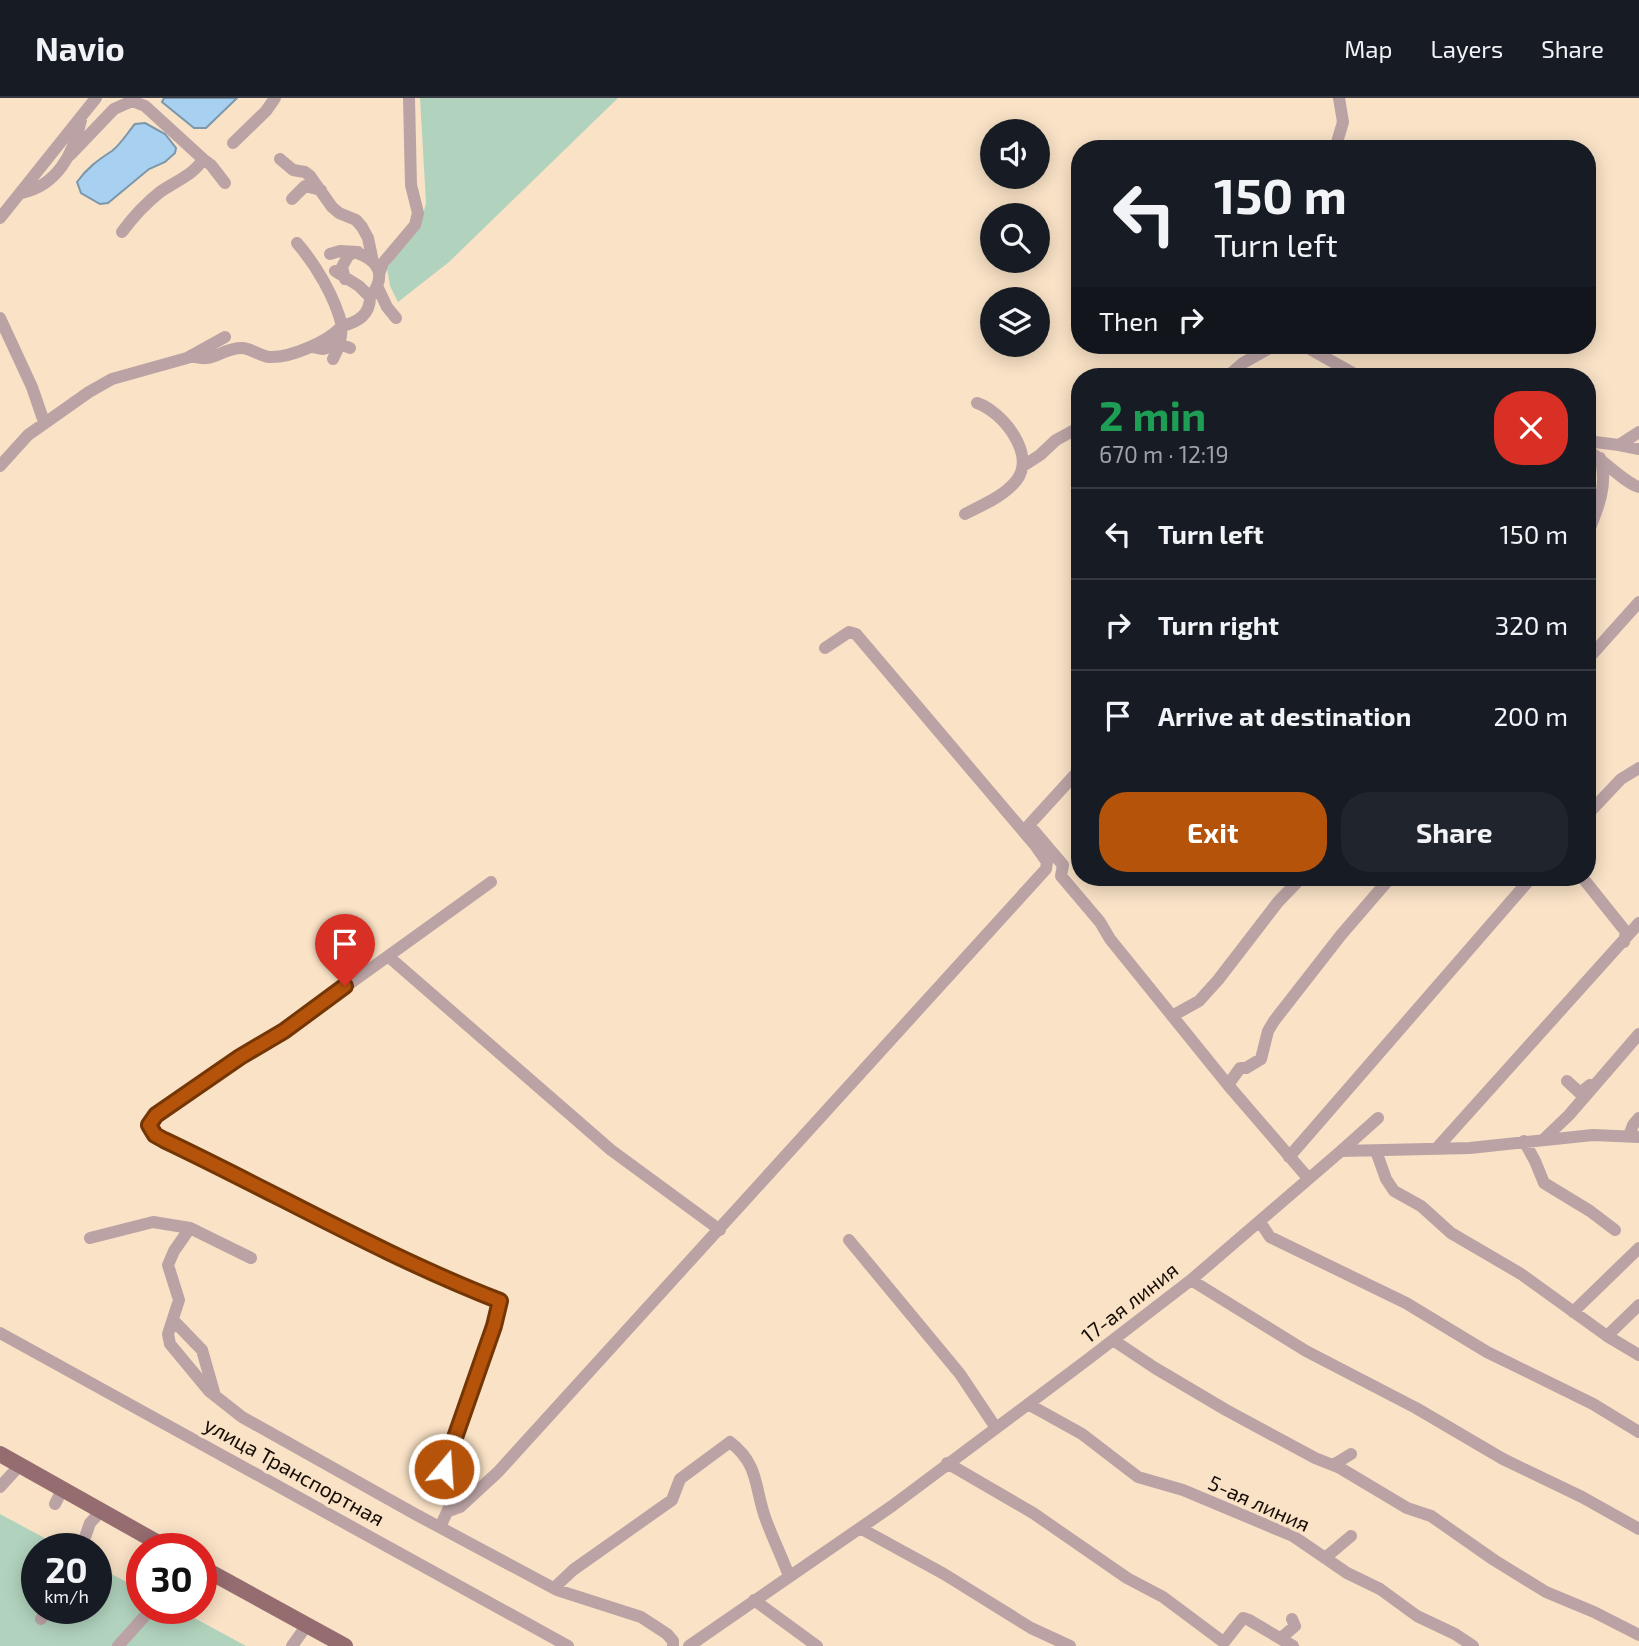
<!DOCTYPE html>
<html lang="en">
<head>
<meta charset="utf-8">
<style>
	body { margin:0; font-family:"Exo 2",sans-serif; background:#20242c; color:#f1f3f6; height:100vh; display:flex; flex-direction:column; font-size:26px; white-space:nowrap }
	* { box-sizing:border-box; margin:0 }
	p { font-size:23px; color:#9ea1a6 }
	.icon { flex:none; width:38px; height:38px; fill:none; stroke:currentColor; stroke-width:2; stroke-linecap:round; stroke-linejoin:round }
	.map { position:relative; flex:1; overflow:hidden }
	.sheet { position:absolute; left:1071px; top:270px; width:525px; height:518px; display:flex; flex-direction:column; background:#171b24; border-radius:28px; box-shadow:0 4px 18px #0003 }
	.sheet>* { flex:none }
	.top-card { position:absolute; left:1071px; top:42px; width:525px; height:214px; border-radius:28px; box-shadow:0 4px 18px #0003; background:#171b24; color:#f1f3f6; overflow:hidden }
	.buttons { position:absolute; left:980px; top:21px; display:grid; gap:14px }
	.buttons a { display:grid; place-items:center; width:70px; height:70px; border-radius:50%; background:#171b24; box-shadow:0 4px 18px #0003; font-size:35px }
	.speed { position:absolute; left:21px; top:1435px; display:flex; gap:14px; font-size:35px; font-weight:700; text-align:center }
	.speed>* { display:grid; place-content:center; width:91px; height:91px; border-radius:50%; background:#171b24; box-shadow:0 4px 18px #0003; line-height:1 }
	.speed small { font-size:18px; font-weight:400 }
	.speed .limit { border:10px solid #d22; background:#fff; color:#111 }
	.pin { position:absolute; display:grid; place-items:center; width:60px; height:60px; color:#fff; margin:-72px -30px; border-radius:50% 50% 50% 0; rotate:-45deg; box-shadow:0 0 7px #0007 }
	.pin .icon { rotate:45deg }
	.me { position:absolute; width:77px; margin:-38px; rotate:18deg; stroke-linejoin:round; filter:drop-shadow(0 0 5px #0008) }
	.turn { display:flex; align-items:center; gap:24px; height:147px; padding:0 28px; font-size:32px }
	.turn .icon { width:91px; height:91px; stroke-width:2.5 }
	.turn b { display:block; font-size:49px; line-height:60px }
	.then { display:flex; align-items:center; height:66px; padding:0 28px; background:#0003; gap:14px; font-size:26px }
	.round { display:grid; place-items:center; flex:none; width:74px; height:74px; border-radius:28px; background:#20242c }
	.summary { display:flex; align-items:center; justify-content:space-between; height:119px; padding:0 28px }
	h1 { font-size:42px; font-weight:700; line-height:52px; color:#1e9e55 }
	.cta { display:flex; gap:14px; margin-top:auto; padding:14px 28px }
	.cta a { flex:1; height:80px; border-radius:28px; background:#b45309; color:#fff; font-size:28px; font-weight:700; line-height:80px; text-align:center }
	.cta a+a { background:#20242c; color:#f1f3f6 }
	ul { padding:0; list-style:none }
	li { display:flex; align-items:center; gap:21px; height:91px; padding:0 28px; border-top:2px solid #363941 }
	li div { flex:1 }
	li b { display:block; font-size:26px }
	li em { font-style:normal }
	header { display:flex; align-items:center; gap:42px; box-sizing:border-box; height:98px; padding:0 35px; background:#171b24; border-bottom:2px solid #363941 }
	header strong { font-size:33px }
	nav { display:flex; gap:38px; margin-inline-start:auto; font-size:24px }
	.map>svg:first-child { display:block }
</style>
</head>
<body>
<header>
<strong>Navio</strong>
<nav><a>Map</a><a>Layers</a><a>Share</a></nav>
</header>
<div class="map">
<svg width="1639" height="1548" viewBox="0 0 1639 1548">
	<rect width="100%" height="100%" fill="#f9e2c6"/>
	<path fill="#b1d3bd" d="M420 0H618L449 164 398 204 390 188 387 170 421 124 426 105Z
		M0 1416 65 1451H37V1510H96V1468L142 1492V1510H176L246 1548H0Z"/>
	<path fill="#a8d1f1" stroke="#7c96aa" stroke-width="2" d="M164 0H237L206 30H194L162 4Z
		M145 25 165 36 176 50 175 55 165 64 149 71 108 105 100 106 81 95 77 84C87 70 98 62 112 53 121 46 128 34 135 26Z"/>
	<g fill="none" stroke-linecap="round" stroke-linejoin="round">
		<path stroke="#bba3a5" stroke-width="12" d="M233 45 266 13 275 0
			M1335 51 1343 24 1339 0
			M70 57 114 11 132 3 145 8 203 61C195 76 174 84 160 94 145 106 133 119 122 134
			M203 61 211 67 225 85
			M280 61 293 72 305 74 310 78 332 109 339 115 356 122 362 129 368 140 373 164
			M21 95C57 88 74 55 81 22
			M292 101 305 88 321 92
			M0 120 96 0
			M330 156 340 153 358 154
			M379 176 383 165 415 127 418 115 411 87 409 0
			M345 181 342 169 348 158 354 154C378 161 388 177 370 199
			M378 190 387 209 396 220
			M0 220 32 289 44 324
			M1303 247 1358 278
			M313 249 323 251 340 246 342 228C358 224 370 217 370 199L359 188 335 173
			M192 258C215 266 222 249 243 250 252 251 260 258 269 259 291 260 327 244 342 228 335 199 316 167 297 145
			M333 261 340 246 350 250
			M1228 278 1243 265 1275 247
			M1587 343 1619 347 1639 334
			M1619 347 1639 351
			M1587 352C1602 361 1626 386 1639 389
			M0 368 28 337 89 294 112 281 187 260 225 239
			M1023 368 1040 357 1056 342 1080 329
			M965 416C982 407 1003 399 1016 383 1037 357 1003 314 977 305
			M1587 437C1597 413 1609 386 1600 360
			M1587 562 1639 504
			M1080 671 1029 727 1063 767 1061 778 1100 824 1110 841 1228 987 1308 1080
			M1587 717 1621 681 1639 670
			M1582 779 1626 834 1624 844
			M389 859 611 1052 720 1132
			M1172 918 1199 903 1218 882 1278 804 1302 779
			M1567 983 1580 995 1590 987
			M1228 987 1240 970H1246L1261 961 1268 933 1274 923 1341 837 1391 779
			M1629 1038 1633 1027 1639 1020
			M1544 1041 1569 1017 1639 936
			M1524 1043 1535 1063 1544 1085 1590 1113 1615 1132
			M1436 1051 1639 825
			M1341 1053 1378 1020
			M1376 1053 1386 1081 1394 1093 1421 1108 1451 1135 1521 1176 1607 1238 1639 1257
			M1289 1059 1532 779
			M1260 1124 1270 1139 1406 1205 1487 1254 1593 1306 1639 1334
			M190 1130 251 1160
			M90 1140 153 1124 190 1130 174 1153 168 1167 179 1202 168 1236 170 1246 209 1293 242 1319 415 1416 557 1492 641 1519 667 1536 673 1543V1548
			M849 1142 960 1276 996 1330
			M1191 1182 1306 1253 1416 1310 1503 1361 1582 1399 1639 1431
			M1573 1214 1639 1150
			M173 1222 202 1252 214 1294
			M0 1235 568 1548
			M1607 1238 1639 1207
			M1113 1242 1155 1270 1226 1312 1315 1360 1340 1370 1407 1410 1431 1418 1494 1462 1546 1494 1594 1514 1639 1537
			M1028 1306 1082 1336 1138 1379 1183 1392 1293 1438 1347 1475 1380 1491 1417 1518 1455 1536 1473 1548
			M947 1365 1033 1415 1127 1480 1163 1499 1222 1543H1225L1243 1520 1249 1522 1293 1548
			M1333 1367 1351 1356
			M0 1389 20 1367
			M55 1406 63 1390
			M449 1410 452 1412 460 1409 498 1374 1046 771 1047 764 1035 747 856 536 849 534 825 550
			M440 1429 449 1410 444 1371 494 1228 500 1203C384 1158 277 1094 164 1042L155 1037 149 1027 156 1017 240 959 284 933 491 784
			M860 1430 944 1476 1031 1530 1070 1548
			M81 1451 90 1425 101 1413
			M1325 1460 1351 1438
			M554 1490 573 1472 672 1402 680 1381 730 1344C760 1367 754 1390 766 1422 773 1441 782 1459 789 1478
			M754 1502 817 1548
			M41 1521 48 1510
			M1281 1540 1295 1528 1292 1521
			M118 1548 152 1510
			M292 1548 307 1527
			M689 1548 892 1408 1087 1262 1191 1182 1341 1053 1470 1050 1593 1037 1639 1039"/>
		<path stroke="#956c6f" stroke-width="16" d="M0 1356 169 1451
			M201 1469 345 1548"/>
	</g>
	<g fill="none" stroke-linecap="round" stroke-linejoin="round">
		<g stroke="#753606" stroke-width="18">
			<path id="route" d="M345 888 284 933 240 959 156 1017 149 1027 155 1037 164 1042C276 1095 384 1158 500 1203L494 1228 444 1371"/>
		</g>
		<use href="#route" stroke="#b45309" stroke-width="12"/>
	</g>
	<g text-anchor="middle" stroke-width="7" stroke-linejoin="round" paint-order="stroke">
		<g font-size="21" fill="#150d05" stroke="#f9e2c6">
			<text transform="translate(1130 1205) rotate(-38)" y="7">17-ая линия</text>
			<text transform="translate(294 1374) rotate(29)" y="7">улица Транспортная</text>
			<text transform="translate(1259 1406) rotate(24)" y="7">5-ая линия</text>
		</g>
	</g>
</svg>
<div class="buttons">
<a><svg class="icon" aria-label="sound" viewBox="0 0 24 24"><path d="M4 9h4l5-4v14l-5-4H4zM17 9q2 3 0 6"/></svg></a>
<a><svg class="icon" aria-label="search" viewBox="0 0 24 24"><circle cx="10" cy="10" r="6"/><path d="M15 15l6 6"/></svg></a>
<a><svg class="icon" aria-label="layers" viewBox="0 0 24 24"><path d="M12 4l9 5-9 5-9-5zM3 14l9 5 9-5"/></svg></a>
</div>
<div class="speed"><div>20<small>km/h</small></div><div class="limit">30</div></div>
<div class="pin" style="left:345px;top:888px;background:#d93025"><svg class="icon" aria-label="arrive" viewBox="0 0 24 24"><path d="M6 21V4h12l-3 4 3 4H6"/></svg></div>
<svg class="me" style="left:444px;top:1371px" viewBox="-20 -20 40 40"><circle r="17" fill="#b45309" stroke="#fff" stroke-width="3"/><path d="M0-11L8 9 0 5-8 9z" fill="#fff"/></svg>
<div class="top-card">
<div class="turn"><svg class="icon" aria-label="left" viewBox="0 0 24 24"><path d="M17 20v-9H6M10 6l-5 5 5 5"/></svg><div><b>150 m</b>Turn left</div></div>
<div class="then">Then<svg class="icon" aria-label="right" viewBox="0 0 24 24"><path d="M7 20v-9h11M14 6l5 5-5 5"/></svg></div>
</div>
<section class="sheet">
<div class="summary"><div><h1>2 min</h1><p>670 m · 12:19</p></div><a class="round" style="background:#d93025;color:#fff"><svg class="icon" aria-label="close" viewBox="0 0 24 24"><path d="M6 6l12 12M18 6L6 18"/></svg></a></div>
<ul>
<li><svg class="icon" aria-label="left" viewBox="0 0 24 24"><path d="M17 20v-9H6M10 6l-5 5 5 5"/></svg><div><b>Turn left</b></div><em>150 m</em></li>
<li><svg class="icon" aria-label="right" viewBox="0 0 24 24"><path d="M7 20v-9h11M14 6l5 5-5 5"/></svg><div><b>Turn right</b></div><em>320 m</em></li>
<li><svg class="icon" aria-label="arrive" viewBox="0 0 24 24"><path d="M6 21V4h12l-3 4 3 4H6"/></svg><div><b>Arrive at destination</b></div><em>200 m</em></li>
</ul>
<div class="cta"><a>Exit</a><a>Share</a></div>
</section>
</div>
</body>
</html>
